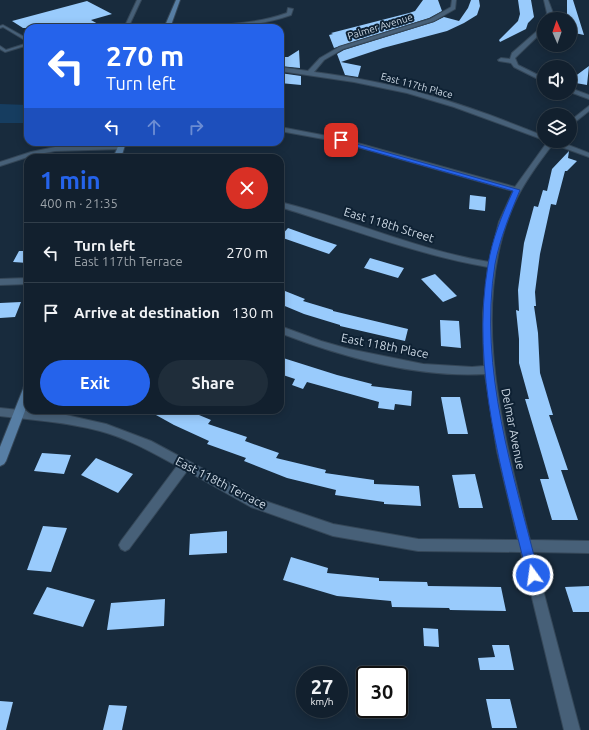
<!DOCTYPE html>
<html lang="en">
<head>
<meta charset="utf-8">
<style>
	body { margin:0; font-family:Ubuntu,sans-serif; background:#1f2d3a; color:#f1f3f6; height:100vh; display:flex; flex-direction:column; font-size:15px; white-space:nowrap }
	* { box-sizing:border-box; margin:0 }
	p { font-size:13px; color:#9ca3aa }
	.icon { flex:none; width:22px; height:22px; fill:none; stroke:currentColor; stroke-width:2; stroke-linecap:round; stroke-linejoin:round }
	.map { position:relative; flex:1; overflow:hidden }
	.sheet { position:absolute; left:24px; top:154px; width:260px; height:260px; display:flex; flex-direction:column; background:#12202e; border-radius:12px; box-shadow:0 2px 10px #0003,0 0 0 1px #313e4a }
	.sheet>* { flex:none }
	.hud { position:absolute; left:24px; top:24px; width:260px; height:122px; border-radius:12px; box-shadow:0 2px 10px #0003,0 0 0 1px #313e4a; background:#2563eb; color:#fff; overflow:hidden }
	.needle { width:26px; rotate:358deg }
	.buttons { position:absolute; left:537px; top:12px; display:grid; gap:8px }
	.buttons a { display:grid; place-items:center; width:40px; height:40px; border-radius:50%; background:#12202e; box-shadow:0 2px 10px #0003,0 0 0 1px #313e4a; font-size:20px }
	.speed { position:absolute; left:296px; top:666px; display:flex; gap:8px; font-size:20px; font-weight:700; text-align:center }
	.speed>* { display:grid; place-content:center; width:52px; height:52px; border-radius:50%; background:#12202e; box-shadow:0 2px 10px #0003,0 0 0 1px #313e4a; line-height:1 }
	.speed small { font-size:10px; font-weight:400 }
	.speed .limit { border:2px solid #111; border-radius:6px; background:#fff; color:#111 }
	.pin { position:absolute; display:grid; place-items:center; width:34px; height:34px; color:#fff; margin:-17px; border-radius:8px; box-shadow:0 2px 6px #0006 }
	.me { position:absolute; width:44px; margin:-22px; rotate:346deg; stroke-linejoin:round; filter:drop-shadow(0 0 3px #0008) }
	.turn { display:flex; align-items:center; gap:14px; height:84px; padding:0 16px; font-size:18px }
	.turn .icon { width:52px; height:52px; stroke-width:2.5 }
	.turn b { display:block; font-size:28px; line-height:34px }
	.lanes { display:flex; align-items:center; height:38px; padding:0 16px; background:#0003; justify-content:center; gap:20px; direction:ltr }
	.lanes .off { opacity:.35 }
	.round { display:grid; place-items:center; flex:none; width:42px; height:42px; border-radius:21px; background:#1f2d3a }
	.headline { display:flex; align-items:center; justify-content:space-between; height:68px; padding:0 16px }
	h1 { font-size:24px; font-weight:600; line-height:30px; color:#2563eb }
	.action { display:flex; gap:8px; margin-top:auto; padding:8px 16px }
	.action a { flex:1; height:46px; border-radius:24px; background:#2563eb; color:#fff; font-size:16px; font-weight:600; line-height:46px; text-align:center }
	.action a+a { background:#1f2d3a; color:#f1f3f6 }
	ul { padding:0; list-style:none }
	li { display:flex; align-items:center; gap:12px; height:60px; padding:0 16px; border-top:1px solid #313e4a }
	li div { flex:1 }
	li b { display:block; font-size:15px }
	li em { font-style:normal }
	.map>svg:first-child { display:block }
</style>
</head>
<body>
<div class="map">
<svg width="589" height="730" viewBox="0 0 589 730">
	<rect width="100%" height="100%" fill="#182b3d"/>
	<path fill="#163d60" d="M0 104 28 105V123H0Z"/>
	<path fill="#99cbfc" d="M423 0H438L442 11 429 18 334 48 329 35 333 34 331 33 409 13 415 11Z
		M471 0H479L480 6 477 15 464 23 447 31 383 48 341 62 361 66 358 77 345 75 337 54 344 50 434 22 444 17 459 21 468 8Z
		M518 0H531L534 17 528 23 526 29 500 42 499 40 518 21 520 14Z
		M567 0H573L584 35 570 32V19H567Z
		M87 1 112 14 91 20 105 28H23L12 21Z
		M299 50 300 68 280 66V57H288Z
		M589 66 587 85 570 82V80Z
		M280 73 301 76V85L280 83Z
		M569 151 568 158 577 161 567 171H565L556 205 551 204 540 254 535 292 536 306H534L538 333 540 373 553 415H549L568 470H561L578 520H552L540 479H549L525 399H529L519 363V339L516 310 519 311 518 290 524 243 534 206 538 207 543 190 547 191 552 169Z
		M470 195 486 197 485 211 469 209Z
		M288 228 313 237 337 245 329 254 280 237Z
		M19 251H28V263L13 262Z
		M370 258 404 268 398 278 364 268Z
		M435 274 457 296 443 302 421 279Z
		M280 289 305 299 303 301 333 310V311L408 329 405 341 340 326V325L304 314 280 304Z
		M21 302 15 317 0 318V303Z
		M440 320 459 321 461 348 441 346Z
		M280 357 337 375 372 384 371 386 412 391 411 406 395 404 394 410 378 408 379 402 307 382 303 389 292 385 295 379 280 374Z
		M441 397H460L468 434H448Z
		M147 410H187L211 420 208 424 247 437 245 441 279 453 276 458 326 470 325 473 374 480V484L419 486 421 506 384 504V502L335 495 336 490 287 478 244 461 246 458 207 444 209 441 174 425Z
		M42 453 71 455 64 474 34 471Z
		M96 458 133 474 118 493 81 475Z
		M475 474 483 508H459L452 475Z
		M43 526 67 528 51 572 27 570Z
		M227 531V553L189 555 190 534Z
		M291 557 328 568 327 573 379 578V581L427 582 428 586 501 587 506 611 450 610 449 608 392 607 391 601 337 596 283 580Z
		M589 586V612H573L565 587Z
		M47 587 95 600 83 627 33 614Z
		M165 599 164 626 107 630 111 603Z
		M423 628 438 629 439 647 424 646Z
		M492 645H509L514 670H480L478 658 495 657Z
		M486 699H510L517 728H492Z
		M0 701 13 702 6 730H0Z
		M109 705 127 706 122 730H103Z"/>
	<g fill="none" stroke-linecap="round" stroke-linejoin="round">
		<g stroke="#354758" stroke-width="2">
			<path id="lane" d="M137 0H141L128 28H124Z
				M3 25 28 39V42L3 27 0 28V26Z
				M28 43V45L5 52 0 49V46L6 50Z"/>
		</g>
		<g stroke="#354758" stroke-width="2">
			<path id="street" d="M452 0H456L455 9 434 21 343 49 324 60 314 72C352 77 391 84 428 95 468 106 506 121 544 136V140L454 107 407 93 354 82 280 71V67L308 71 320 58 339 47 430 19 451 7Z
				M544 0H548L553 13 551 19H545L547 13Z
				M288 8 293 9 291 15C251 29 210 28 168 28L165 26 168 24C208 25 248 27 287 13Z
				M544 25V30L515 58 518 65 544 78V82L514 67 511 63 499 61 498 60 501 58 510 59 512 53Z
				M570 88 589 95V99L570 92Z
				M589 106V111L570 126V121Z
				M280 127 343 139 515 187 548 141H558L589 153V157L553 144C539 162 525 181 515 202 467 307 504 435 530 540L589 541V553L533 552 580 730H564L521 552 418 551 333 536 251 507 187 471 129 549 125 551 121 549 119 545 121 541 177 466C153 453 127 438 100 431 67 422 33 420 0 416V408L66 415 106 424 151 441 259 499 333 524 418 539 518 540 497 451 485 374C418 378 342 357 280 333V326L321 341 349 349 423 364 472 367 484 366 483 313 488 267C418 255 348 228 280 207V202C350 219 417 250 489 262L499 222 513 191 340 142 280 131Z
				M121 146 123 147V149L55 151 34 155 0 166V162L31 152 55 147Z
				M28 278V284L0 285V279Z"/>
		</g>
		<g stroke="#354758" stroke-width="2">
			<path id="secondary" d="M176 0H180L170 28H164Z
				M120 142H126L121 158H113Z
				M28 385V403L6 461 4 464 0 466V447L23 389 24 386Z"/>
		</g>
		<use href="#lane" fill="#476078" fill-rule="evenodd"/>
		<use href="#street" fill="#476078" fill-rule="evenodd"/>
		<use href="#secondary" fill="#577ea4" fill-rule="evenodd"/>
	</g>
	<path fill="#2563eb" stroke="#184099" d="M339 139 520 190C510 214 500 238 495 264 478 369 514 475 539 575L537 579 533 581 529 579 527 575C503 474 470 370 488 265 492 239 502 215 513 191L339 142Z"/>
	<g text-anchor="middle" stroke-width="4" stroke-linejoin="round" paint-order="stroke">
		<g font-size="10" fill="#cdd9e5" stroke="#0e2133">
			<text transform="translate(380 26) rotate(-17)" y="4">Palmer Avenue</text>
			<text transform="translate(417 85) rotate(15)" y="4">East 117th Place</text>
		</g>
		<g font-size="12" fill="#cdd9e5" stroke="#0e2133">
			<text transform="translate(389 225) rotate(17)" y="4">East 118th Street</text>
			<text transform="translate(385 346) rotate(11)" y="4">East 118th Place</text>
			<text transform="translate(513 429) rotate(79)" y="4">Delmar Avenue</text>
			<text transform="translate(221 483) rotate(27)" y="4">East 118th Terrace</text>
		</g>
	</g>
</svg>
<div class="buttons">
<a><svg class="needle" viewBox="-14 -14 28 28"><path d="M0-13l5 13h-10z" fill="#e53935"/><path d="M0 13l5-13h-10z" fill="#9ca3aa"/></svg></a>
<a><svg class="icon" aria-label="sound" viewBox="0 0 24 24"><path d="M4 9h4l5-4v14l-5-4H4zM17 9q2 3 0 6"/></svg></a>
<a><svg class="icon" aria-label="layers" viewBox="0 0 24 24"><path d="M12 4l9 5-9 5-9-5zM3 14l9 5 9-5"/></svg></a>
</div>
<div class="speed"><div>27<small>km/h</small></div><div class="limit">30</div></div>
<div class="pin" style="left:341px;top:140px;background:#d93025"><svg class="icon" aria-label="arrive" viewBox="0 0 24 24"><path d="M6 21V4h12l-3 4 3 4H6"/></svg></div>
<svg class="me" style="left:533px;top:575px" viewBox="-20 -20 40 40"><circle r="17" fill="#2563eb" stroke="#fff" stroke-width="3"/><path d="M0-11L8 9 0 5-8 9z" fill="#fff"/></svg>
<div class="hud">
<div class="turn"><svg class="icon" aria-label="left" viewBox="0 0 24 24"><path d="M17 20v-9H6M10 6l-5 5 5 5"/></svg><div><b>270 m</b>Turn left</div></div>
<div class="lanes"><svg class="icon" aria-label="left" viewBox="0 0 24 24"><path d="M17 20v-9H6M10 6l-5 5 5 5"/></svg><svg class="icon off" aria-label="ahead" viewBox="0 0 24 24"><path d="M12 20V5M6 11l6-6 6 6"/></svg><svg class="icon off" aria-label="right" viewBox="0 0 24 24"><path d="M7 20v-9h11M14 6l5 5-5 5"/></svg></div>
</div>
<section class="sheet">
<div class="headline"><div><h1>1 min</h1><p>400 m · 21:35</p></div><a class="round" style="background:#d93025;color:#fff"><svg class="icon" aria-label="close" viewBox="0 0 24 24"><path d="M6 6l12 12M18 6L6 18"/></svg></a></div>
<ul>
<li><svg class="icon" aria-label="left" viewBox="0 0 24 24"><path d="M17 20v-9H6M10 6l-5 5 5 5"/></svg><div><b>Turn left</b><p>East 117th Terrace</p></div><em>270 m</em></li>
<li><svg class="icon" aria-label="arrive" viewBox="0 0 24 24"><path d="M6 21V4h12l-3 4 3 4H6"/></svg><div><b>Arrive at destination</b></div><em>130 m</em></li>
</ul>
<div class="action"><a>Exit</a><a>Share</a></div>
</section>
</div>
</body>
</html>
